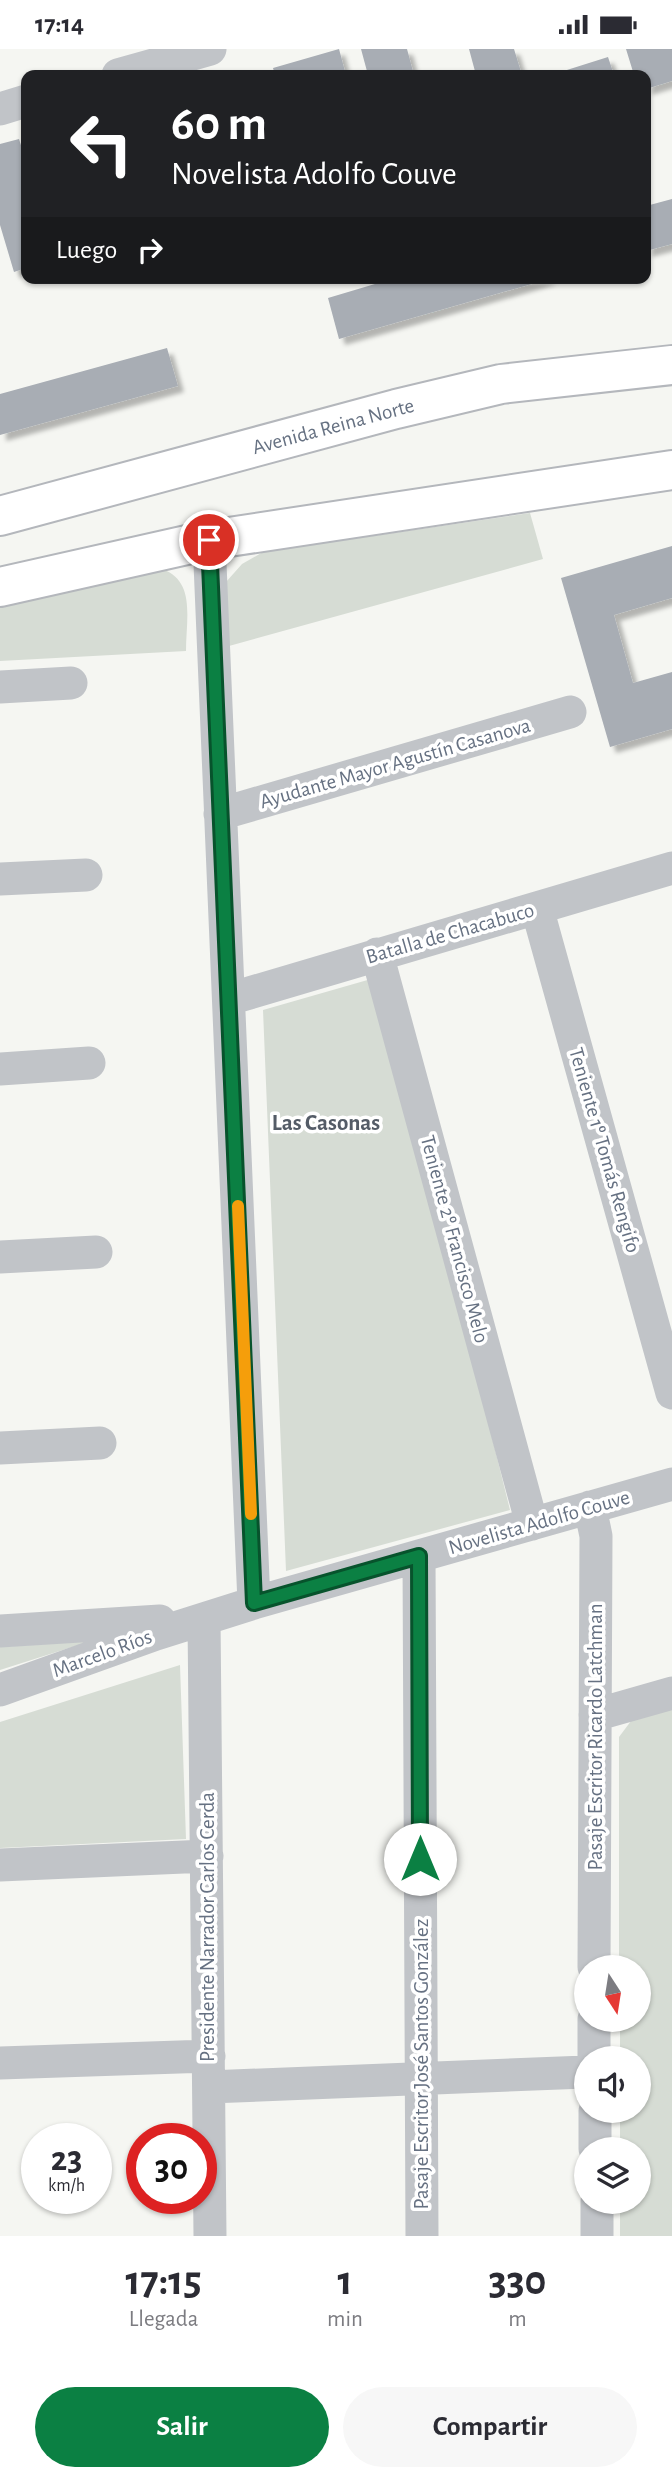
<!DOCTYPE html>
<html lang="es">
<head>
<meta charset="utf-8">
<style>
	body { margin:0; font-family:"Alegreya Sans",sans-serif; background:#f7f7f7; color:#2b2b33; height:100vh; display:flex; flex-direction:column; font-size:26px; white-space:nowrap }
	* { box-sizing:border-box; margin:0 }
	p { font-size:23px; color:#7c7c81 }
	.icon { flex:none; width:38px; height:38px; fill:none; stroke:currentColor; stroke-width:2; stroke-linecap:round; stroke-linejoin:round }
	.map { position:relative; height:2187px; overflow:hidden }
	.drawer { display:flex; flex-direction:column; background:#fff; flex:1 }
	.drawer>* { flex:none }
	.hud { position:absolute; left:21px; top:21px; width:630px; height:214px; border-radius:14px; box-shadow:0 2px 5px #0004; background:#202124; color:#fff; overflow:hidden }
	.needle { width:46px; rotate:168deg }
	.buttons { position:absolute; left:574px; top:1906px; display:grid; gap:14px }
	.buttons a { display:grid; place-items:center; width:77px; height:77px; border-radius:50%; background:#fff; box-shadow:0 2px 5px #0004; font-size:35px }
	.speed { position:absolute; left:21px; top:2074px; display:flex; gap:14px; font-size:35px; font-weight:700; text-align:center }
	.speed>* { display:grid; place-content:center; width:91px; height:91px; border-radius:50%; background:#fff; box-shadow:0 2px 5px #0004; line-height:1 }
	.speed small { font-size:18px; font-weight:400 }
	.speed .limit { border:10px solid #d22; background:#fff; color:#111 }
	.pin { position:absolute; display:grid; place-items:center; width:60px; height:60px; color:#fff; margin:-30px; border:4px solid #fff; border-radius:50%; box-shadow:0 2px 7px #0007 }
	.me { position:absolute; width:77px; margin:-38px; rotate:0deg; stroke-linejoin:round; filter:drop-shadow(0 0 5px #0008) }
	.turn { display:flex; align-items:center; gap:24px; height:147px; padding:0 35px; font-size:32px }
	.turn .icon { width:91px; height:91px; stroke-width:2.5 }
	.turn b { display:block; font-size:49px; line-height:60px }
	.then { display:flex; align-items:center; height:66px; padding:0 35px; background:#0003; gap:14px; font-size:26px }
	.eta { display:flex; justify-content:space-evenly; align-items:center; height:119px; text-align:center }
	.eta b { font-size:42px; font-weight:600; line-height:49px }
	.button { display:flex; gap:14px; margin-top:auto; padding:14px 35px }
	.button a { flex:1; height:80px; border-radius:42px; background:#0b8043; color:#fff; font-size:28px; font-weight:600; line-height:80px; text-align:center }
	.button a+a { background:#f7f7f7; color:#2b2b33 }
	.status { display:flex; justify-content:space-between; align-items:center; height:49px; padding:0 35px; background:#fff; direction:ltr }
	.status svg { height:19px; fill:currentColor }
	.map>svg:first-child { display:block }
</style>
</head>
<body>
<div class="status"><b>17:14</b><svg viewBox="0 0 49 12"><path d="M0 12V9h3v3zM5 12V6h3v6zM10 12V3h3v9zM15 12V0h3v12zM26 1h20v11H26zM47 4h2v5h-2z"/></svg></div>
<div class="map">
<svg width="672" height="2187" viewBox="0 0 672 2187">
	<defs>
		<filter id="shadow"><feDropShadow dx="6" dy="6" stdDeviation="2" flood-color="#0004"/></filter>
	</defs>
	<rect width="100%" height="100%" fill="#f5f6f2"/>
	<path fill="#d6dcd4" d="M530 464 543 510 229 597 226 533 242 515 263 503Z
		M162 520C196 532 186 570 186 602L0 612V556Z
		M378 928 510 1461 286 1522 263 961Z
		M91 1592 0 1621V1598Z
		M180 1616 186 1790 0 1799V1673Z
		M672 1659V2187H620V2153L639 2152V2100H620V2062H639V2009H620V1971L639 1970V1918H619V1688L631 1672Z"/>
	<path fill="#a8adb4" filter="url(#shadow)" d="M339 0 346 26H275L273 19Z
		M361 0H407L414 26H368Z
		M469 0H514L522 26H476Z
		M626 0H672V32L646 40V26H634Z
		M608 8 614 26H551Z
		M19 90 26 112V219L14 223 0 176V95Z
		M672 150V195L646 202V157Z
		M395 229H549V230L339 290 328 249Z
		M167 299 178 337 0 386V345Z
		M672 497V549L614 566 633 634 672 623V680L610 698 561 529Z"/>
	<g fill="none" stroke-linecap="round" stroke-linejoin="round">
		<g stroke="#b4b7bc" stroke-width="42">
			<path id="secondary" d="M0 467 396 360 501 335 672 316
				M0 538 209 491 672 421"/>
		</g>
		<path stroke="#c1c4c8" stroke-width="33" d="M118 26 210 0
			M0 60 26 52
			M209 491 254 1554
			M0 638 71 634
			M220 765 570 663
			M0 830 86 826
			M537 859 672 1344
			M377 905 532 1475
			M229 950 672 819
			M0 1020 89 1014
			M0 1208 96 1203
			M0 1399 100 1394
			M590 1458 596 1487 594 1918
			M419 1507 422 2187
			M204 1570 210 2187
			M0 1582 160 1572
			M0 1641 156 1585 254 1554 672 1435
			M595 1666 672 1644
			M0 1816 207 1807
			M594 2009V1970
			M0 2014 209 2007
			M209 2038 586 2023
			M595 2062V2100
			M597 2152V2187"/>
		<use href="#secondary" stroke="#fff" stroke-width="38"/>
	</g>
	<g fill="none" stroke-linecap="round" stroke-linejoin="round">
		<g stroke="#07532c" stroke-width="18">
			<path id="route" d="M209 491 254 1554 419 1507 420 1810"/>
		</g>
		<use href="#route" stroke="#0b8043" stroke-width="12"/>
		<path stroke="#f59e0b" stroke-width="12" d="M238 1157 251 1465"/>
	</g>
	<g text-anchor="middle" stroke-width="7" stroke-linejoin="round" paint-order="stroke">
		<g font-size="21" fill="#667182" stroke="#fff">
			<text transform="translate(333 377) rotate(-15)" y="7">Avenida Reina Norte</text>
			<text transform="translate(395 714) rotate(-16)" y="7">Ayudante Mayor Agustín Casanova</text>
			<text transform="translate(450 884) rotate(-16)" y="7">Batalla de Chacabuco</text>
			<text transform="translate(605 1101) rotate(74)" y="7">Teniente 1º Tomás Rengifo</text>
			<text transform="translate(455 1190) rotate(75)" y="7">Teniente 2º Francisco Melo</text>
			<text transform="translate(539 1473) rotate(-16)" y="7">Novelista Adolfo Couve</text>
			<text transform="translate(102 1604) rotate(-20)" y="7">Marcelo Ríos</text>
			<text transform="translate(595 1688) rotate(-90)" y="7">Pasaje Escritor Ricardo Latchman</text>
			<text transform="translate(207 1878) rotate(-90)" y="7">Presidente Narrador Carlos Cerda</text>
			<text transform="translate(421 2015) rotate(-90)" y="7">Pasaje Escritor José Santos González</text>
		</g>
		<g font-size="23" font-weight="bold" fill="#545c67" stroke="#fff">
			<text x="326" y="1081">Las Casonas</text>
		</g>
	</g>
</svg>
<div class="buttons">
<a><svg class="needle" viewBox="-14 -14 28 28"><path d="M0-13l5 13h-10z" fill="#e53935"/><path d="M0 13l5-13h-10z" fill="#7c7c81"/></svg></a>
<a><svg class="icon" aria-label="sound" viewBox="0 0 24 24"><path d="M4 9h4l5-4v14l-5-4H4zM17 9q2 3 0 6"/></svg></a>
<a><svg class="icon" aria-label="layers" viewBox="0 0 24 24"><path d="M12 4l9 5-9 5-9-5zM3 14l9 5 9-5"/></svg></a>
</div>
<div class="speed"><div>23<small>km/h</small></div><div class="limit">30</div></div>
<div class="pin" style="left:209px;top:491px;background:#d93025"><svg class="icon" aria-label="arrive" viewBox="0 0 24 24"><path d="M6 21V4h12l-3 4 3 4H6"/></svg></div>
<svg class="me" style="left:420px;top:1810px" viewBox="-20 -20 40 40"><circle r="19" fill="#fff"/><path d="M0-13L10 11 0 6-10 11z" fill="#0b8043"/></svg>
<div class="hud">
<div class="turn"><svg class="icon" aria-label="left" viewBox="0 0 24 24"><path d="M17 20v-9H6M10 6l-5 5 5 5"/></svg><div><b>60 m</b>Novelista Adolfo Couve</div></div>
<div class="then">Luego<svg class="icon" aria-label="right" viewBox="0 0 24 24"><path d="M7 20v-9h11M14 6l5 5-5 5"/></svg></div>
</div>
</div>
<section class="drawer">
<div class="eta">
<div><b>17:15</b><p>Llegada</p></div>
<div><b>1</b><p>min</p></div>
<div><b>330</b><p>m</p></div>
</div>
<div class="button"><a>Salir</a><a>Compartir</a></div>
</section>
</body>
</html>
